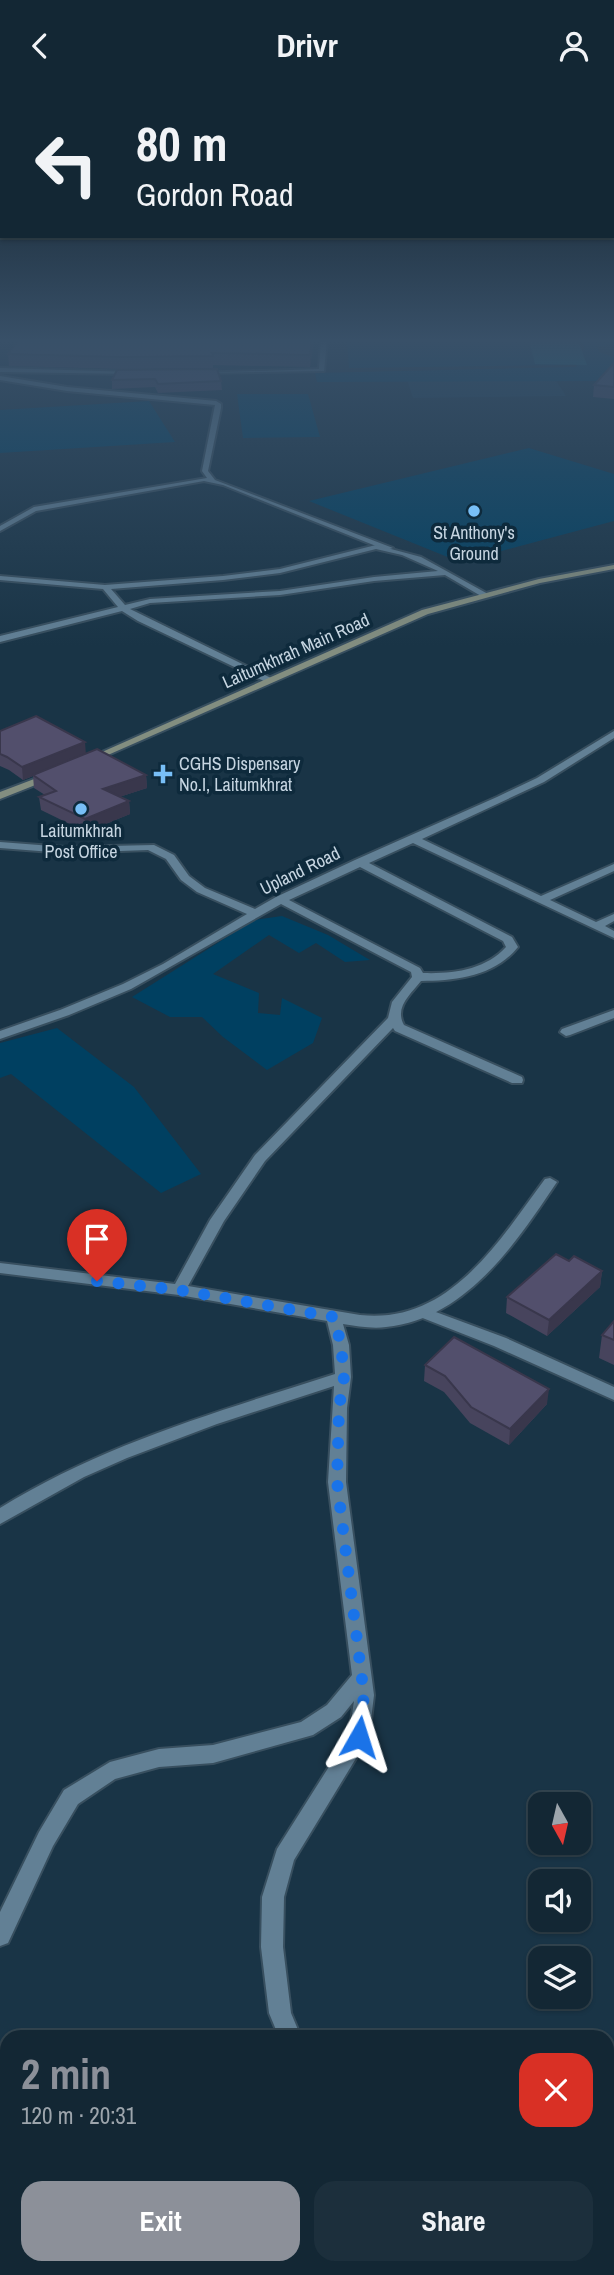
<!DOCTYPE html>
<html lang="en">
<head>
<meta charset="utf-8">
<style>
	body { margin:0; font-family:"Archivo Narrow",sans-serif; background:#1c2f3c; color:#f1f3f6; height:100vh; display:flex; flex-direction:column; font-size:26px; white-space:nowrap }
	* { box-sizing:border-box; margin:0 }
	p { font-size:23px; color:#9da5ac }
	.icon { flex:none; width:38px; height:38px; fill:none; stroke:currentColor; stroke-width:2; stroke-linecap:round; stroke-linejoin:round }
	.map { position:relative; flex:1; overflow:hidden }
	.details { position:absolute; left:0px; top:1939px; width:614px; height:245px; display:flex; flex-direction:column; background:#132734; border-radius:21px 21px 0 0; box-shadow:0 2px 5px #0004,0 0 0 2px #32444f }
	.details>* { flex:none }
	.top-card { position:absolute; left:0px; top:0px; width:614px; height:147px; box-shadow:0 2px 5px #0004,0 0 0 2px #32444f; background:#132734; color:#f1f3f6; overflow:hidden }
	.needle { width:46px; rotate:172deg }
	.controls { position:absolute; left:528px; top:1701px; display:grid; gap:14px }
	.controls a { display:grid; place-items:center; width:63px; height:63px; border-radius:14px; background:#132734; box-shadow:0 2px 5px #0004,0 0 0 2px #32444f; font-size:35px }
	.pin { position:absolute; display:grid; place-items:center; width:60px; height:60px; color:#fff; margin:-72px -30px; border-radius:50% 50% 50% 0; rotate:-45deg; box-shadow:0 0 7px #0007 }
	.pin .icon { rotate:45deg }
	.me { position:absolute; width:77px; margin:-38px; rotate:6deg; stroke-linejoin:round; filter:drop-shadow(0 0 5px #0008) }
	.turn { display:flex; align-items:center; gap:24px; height:147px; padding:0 21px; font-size:32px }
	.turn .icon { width:91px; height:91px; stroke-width:2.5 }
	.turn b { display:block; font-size:49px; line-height:60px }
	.round { display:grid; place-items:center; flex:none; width:74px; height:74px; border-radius:21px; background:#1c2f3c }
	.summary { display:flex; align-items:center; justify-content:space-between; height:119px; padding:0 21px }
	h1 { font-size:42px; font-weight:700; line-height:52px; color:#8c9099 }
	.button { display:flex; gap:14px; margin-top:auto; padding:14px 21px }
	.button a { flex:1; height:80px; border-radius:21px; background:#8c9099; color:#fff; font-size:28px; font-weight:700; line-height:80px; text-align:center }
	.button a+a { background:#1c2f3c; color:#f1f3f6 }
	header { display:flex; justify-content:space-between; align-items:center; height:91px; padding:0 21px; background:#132734; font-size:32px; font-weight:700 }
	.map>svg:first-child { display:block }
</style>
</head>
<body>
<header><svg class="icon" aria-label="back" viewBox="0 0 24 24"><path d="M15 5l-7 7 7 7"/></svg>Drivr<svg class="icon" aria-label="person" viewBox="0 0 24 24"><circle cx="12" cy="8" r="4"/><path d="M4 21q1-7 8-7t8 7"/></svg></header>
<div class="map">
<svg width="614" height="2184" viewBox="0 0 614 2184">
	<rect width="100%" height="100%" fill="#193446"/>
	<path fill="#1b3e55" d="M555 288 566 305 413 307 407 289Z"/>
	<path fill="#004061" d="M347 249H570V274L349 277Z
		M582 249H614L613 253 597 256 599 261 614 266 609 290 317 291 315 282 576 276 584 257Z
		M237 303H308L320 346 243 347Z
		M149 310 175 351 0 362V319Z
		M529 357 614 383V430L460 471 309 410Z
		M282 825 328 844 370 869 345 871 316 852 299 862 269 844 213 883 259 902 258 922 280 924 282 907 322 927 313 952 267 979 223 946 202 926H170L132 906 254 829Z
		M57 937 134 996 201 1083 161 1102 11 983 0 987V952Z"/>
	<path fill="#0a6a81" d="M529 249H578L587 274 535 273Z"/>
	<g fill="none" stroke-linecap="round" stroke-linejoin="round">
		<g stroke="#384f5f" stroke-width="4">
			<path id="lane" d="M321 249H327L324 280 197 282 319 278Z
				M0 277 134 281 137 283 0 281Z
				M0 285 67 296 216 310 221 313V317L208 380 215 389 393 457 386 459 223 394 204 390 36 420 0 440V435L34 416 207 387 202 380 215 314 67 300 0 289Z
				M425 1217 506 1247 614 1296V1309L494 1255 420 1226 417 1222 420 1218Z"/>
		</g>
		<g stroke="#384f5f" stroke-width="4">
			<path id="street" d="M376 454 421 466 488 503 481 505 445 484 374 490 280 504 150 512 130 518 271 587V591L268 592 138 530 122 520 0 551V545L118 516 103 498 0 489V485L105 494 223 485 280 478ZM376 458 402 464 438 480 374 486 280 500 150 508 125 514 111 498 223 489 280 482Z
				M614 640V647L544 691 422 748 541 805 614 773V780L550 809 596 831 614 823V830L605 835 614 840V847L413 752 369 772 512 846 518 856C495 885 456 890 421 890 411 903 394 916 404 934L522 986 523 989 522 992H512L395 940 393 937 265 1070 224 1130 188 1195 360 1224C449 1234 499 1150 545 1088L550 1087 557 1091C516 1152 466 1228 386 1236 372 1238 357 1235 343 1233L349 1254 351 1286 347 1317 346 1391 374 1604 369 1646 294 1769 284 1806 283 1856 291 1922 301 1946H279L269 1922 261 1856 262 1806 277 1758 349 1644 354 1610 341 1626 313 1644 213 1672 159 1676 115 1688 78 1713 53 1755 8 1852 0 1855V1821L39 1741 64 1699 110 1671 159 1658 213 1654 301 1631 327 1614 352 1584 328 1391 334 1295 217 1333 127 1367 84 1386 0 1433V1417C103 1353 220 1320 335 1283L333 1254 327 1230 179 1204 0 1182V1172L175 1193 210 1129 255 1064 388 927 392 911 412 886 411 881 281 813 131 898 69 924 0 948V940L60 919 123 893 163 873 247 823 197 801 181 789 166 768 148 759 65 762 0 757V751L65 756 154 754 174 764 189 785 205 797 255 818 276 806 355 769 497 706 537 687ZM360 776 503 850 506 856C485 879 453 883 423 882L420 877 289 809Z
				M614 919V927L570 944 566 945 560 941 562 938Z
				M0 2168 7 2171V2177H11L14 2184H0Z
				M375 2177H401L404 2184H378Z"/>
		</g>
		<g stroke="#384f5f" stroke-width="4">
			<path id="secondary" d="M614 474V478L540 492 428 523 92 671 84 669 422 519 539 488Z
				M50 682 55 685 53 687 0 708V701Z"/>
		</g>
		<use href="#lane" fill="#628095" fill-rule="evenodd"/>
		<use href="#street" fill="#628095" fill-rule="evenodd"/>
		<use href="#secondary" fill="#838e80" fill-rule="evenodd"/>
	</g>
	<path fill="#47445d" d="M19 249H314L310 276 213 274V277L122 278 9 275 8 263Z
		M614 272V308L593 306 594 294Z
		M117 279 221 290 222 299 158 302 155 296 112 298V289Z
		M0 640 86 663 146 684 147 697 119 706 129 710 130 723 86 741 41 719 39 706 45 704 34 697 33 685 23 689 9 679 0 675Z
		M569 1170 602 1180 600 1196 547 1245 506 1222 507 1206Z
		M614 1230V1274L599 1267 602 1244Z
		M425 1274 547 1313 509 1354 470 1332 444 1301 424 1290Z"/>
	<path fill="#39374c" d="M312 249H314L310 276V264Z
		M85 651 86 664 23 689 22 676Z
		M146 684 147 697 104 711 103 698Z
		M129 710 130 723 86 741 85 728Z
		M602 1180 600 1196 547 1245 549 1229Z
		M549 1298 547 1313 509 1354 510 1338Z"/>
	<path fill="#524f6c" stroke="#39374c" stroke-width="2" d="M19 249H312L310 264 212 262 213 265 121 266 8 263Z
		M614 272V296L594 294Z
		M217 278 221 290 158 293 155 288 112 289 117 279Z
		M36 625 85 651 22 676 7 666 0 663V640Z
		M97 658 146 684 103 698 129 710 85 728 39 706 56 700 33 684Z
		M556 1163 569 1170 574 1165 602 1180 549 1229 507 1206Z
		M614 1230V1249L602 1244Z
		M454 1246 549 1298 510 1338 471 1316 445 1285 425 1274Z"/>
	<linearGradient id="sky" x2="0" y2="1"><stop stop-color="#0e1d26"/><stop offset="0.45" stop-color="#385068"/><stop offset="1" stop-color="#385068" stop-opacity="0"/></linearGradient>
	<rect width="614" height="555" fill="url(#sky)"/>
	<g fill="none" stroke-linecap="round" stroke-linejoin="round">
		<path stroke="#1a73e8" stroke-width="12" stroke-dasharray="0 21.6" d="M97 1190 179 1199 334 1226 341 1254 344 1286 339 1317 337 1391 364 1604 359 1646"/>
	</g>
	<g fill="#78bff7" stroke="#0e2a3c" stroke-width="2.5">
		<circle cx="474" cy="420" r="7"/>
		<path d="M159.5 672.5h7v7h7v7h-7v7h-7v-7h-7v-7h7z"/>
		<circle cx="81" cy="718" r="7"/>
	</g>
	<g text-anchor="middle" stroke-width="7" stroke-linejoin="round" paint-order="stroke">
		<g font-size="18" fill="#c6d5e1" stroke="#0e2a3c">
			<text x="474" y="448">St Anthony's<tspan x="474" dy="21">Ground</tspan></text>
			<text x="179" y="679" text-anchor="start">CGHS Dispensary<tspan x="179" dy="21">No.I, Laitumkhrat</tspan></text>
			<text x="81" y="746">Laitumkhrah<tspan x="81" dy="21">Post Office</tspan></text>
		</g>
		<g font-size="18" fill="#c6d5e1" stroke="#0e2a3c">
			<text transform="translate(296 560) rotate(-24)" y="6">Laitumkhrah Main Road</text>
			<text transform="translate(300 780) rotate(-26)" y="6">Upland Road</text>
		</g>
	</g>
</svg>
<div class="controls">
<a><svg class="needle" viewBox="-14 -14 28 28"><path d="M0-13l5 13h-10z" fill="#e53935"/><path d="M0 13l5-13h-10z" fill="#9da5ac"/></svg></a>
<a><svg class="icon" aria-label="sound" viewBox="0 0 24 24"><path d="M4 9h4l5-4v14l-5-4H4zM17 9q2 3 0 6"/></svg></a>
<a><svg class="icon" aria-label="layers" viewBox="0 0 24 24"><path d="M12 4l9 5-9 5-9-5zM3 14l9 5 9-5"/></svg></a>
</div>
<div class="pin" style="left:97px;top:1190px;background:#d93025"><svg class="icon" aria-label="arrive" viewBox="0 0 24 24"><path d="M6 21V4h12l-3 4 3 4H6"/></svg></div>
<svg class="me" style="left:359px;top:1646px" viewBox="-20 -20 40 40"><path d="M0-17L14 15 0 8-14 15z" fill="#1a73e8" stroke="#fff" stroke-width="4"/></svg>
<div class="top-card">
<div class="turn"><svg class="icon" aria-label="left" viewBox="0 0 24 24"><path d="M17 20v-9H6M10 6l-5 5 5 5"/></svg><div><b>80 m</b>Gordon Road</div></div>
</div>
<section class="details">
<div class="summary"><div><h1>2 min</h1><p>120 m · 20:31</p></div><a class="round" style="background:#d93025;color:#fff"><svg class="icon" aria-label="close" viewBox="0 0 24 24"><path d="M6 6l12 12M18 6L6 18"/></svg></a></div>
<div class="button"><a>Exit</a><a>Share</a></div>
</section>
</div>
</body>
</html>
